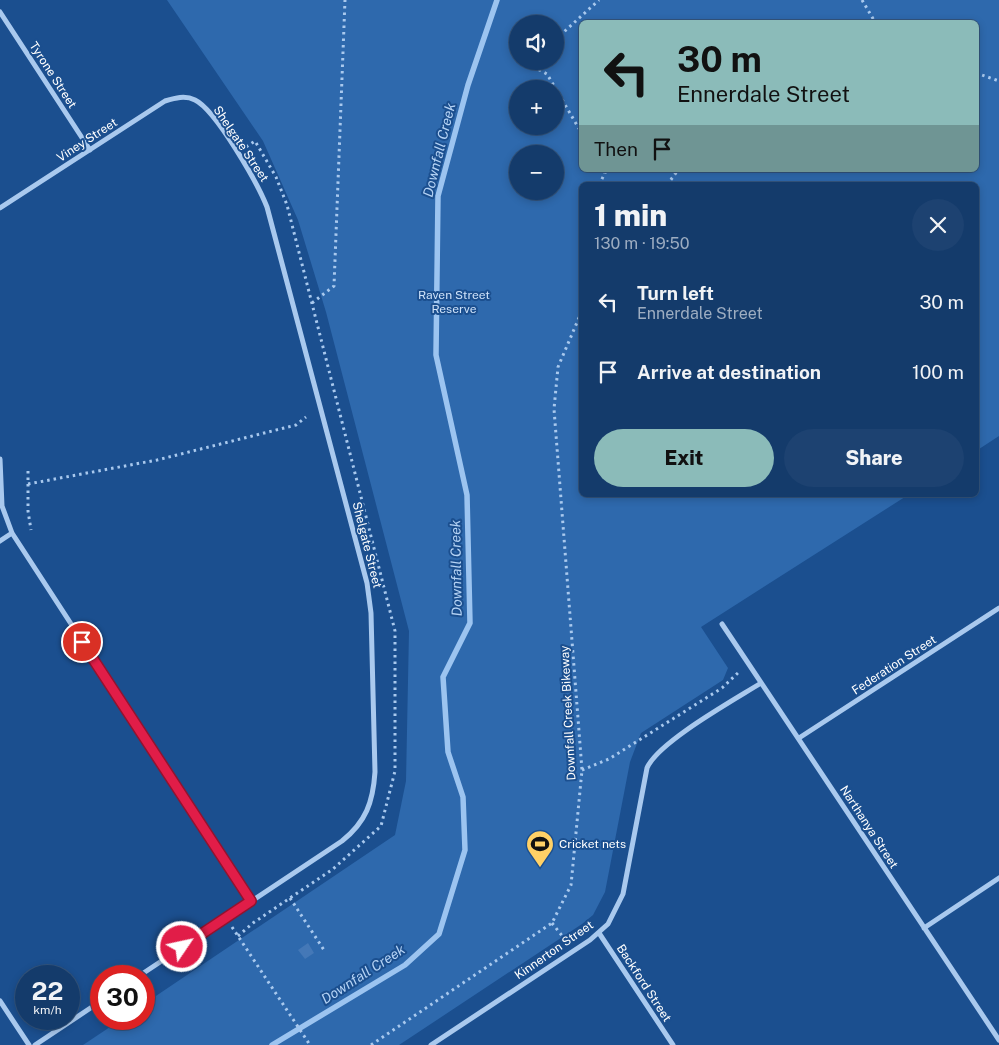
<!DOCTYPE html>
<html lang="en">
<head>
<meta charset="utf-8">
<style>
	body { margin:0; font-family:"Public Sans",sans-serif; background:#1d4271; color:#f1f3f6; height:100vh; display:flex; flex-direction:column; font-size:19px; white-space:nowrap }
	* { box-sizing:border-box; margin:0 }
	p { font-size:16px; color:#9dadc1 }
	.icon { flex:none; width:28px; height:28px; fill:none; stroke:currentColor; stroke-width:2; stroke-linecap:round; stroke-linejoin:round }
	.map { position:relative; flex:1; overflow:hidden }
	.drawer { position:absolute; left:579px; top:182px; width:400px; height:315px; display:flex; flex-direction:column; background:#143b6b; border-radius:8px; box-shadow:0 2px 8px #0003,0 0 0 1px #33557e }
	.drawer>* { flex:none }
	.banner { position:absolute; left:579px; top:20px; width:400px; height:152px; border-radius:8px; box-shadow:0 2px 8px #0003,0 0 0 1px #33557e; background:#8bbbb9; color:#111; overflow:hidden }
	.fabs { position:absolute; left:509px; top:15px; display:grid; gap:10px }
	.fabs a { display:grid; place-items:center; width:55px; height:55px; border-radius:50%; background:#143b6b; box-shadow:0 2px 8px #0003,0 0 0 1px #33557e; font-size:25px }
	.speed { position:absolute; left:15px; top:965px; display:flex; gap:10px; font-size:25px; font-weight:700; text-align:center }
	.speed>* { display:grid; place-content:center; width:65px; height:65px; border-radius:50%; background:#143b6b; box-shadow:0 2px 8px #0003,0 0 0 1px #33557e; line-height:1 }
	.speed small { font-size:12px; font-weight:400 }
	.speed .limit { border:8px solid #d22; background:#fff; color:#111 }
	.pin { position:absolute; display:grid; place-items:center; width:42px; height:42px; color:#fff; margin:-21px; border:2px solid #fff; border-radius:50%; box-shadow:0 1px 5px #0007 }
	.me { position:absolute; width:55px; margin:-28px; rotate:56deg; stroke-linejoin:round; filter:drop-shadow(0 0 4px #0008) }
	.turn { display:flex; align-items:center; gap:18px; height:105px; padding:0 15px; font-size:22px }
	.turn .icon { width:65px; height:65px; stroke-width:2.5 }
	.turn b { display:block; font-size:35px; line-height:42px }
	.then { display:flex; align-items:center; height:48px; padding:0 15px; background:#0003; gap:10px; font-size:19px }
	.round { display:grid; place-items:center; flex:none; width:52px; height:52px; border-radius:26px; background:#1d4271 }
	.headline { display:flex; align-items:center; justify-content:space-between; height:85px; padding:0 15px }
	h1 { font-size:30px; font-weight:800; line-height:38px }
	.cta { display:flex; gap:10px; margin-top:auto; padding:10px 15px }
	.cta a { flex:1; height:58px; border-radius:30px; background:#8bbbb9; color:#111; font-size:20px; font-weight:800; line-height:58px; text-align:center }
	.cta a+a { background:#1d4271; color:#f1f3f6 }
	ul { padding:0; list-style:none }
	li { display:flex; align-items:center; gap:15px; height:70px; padding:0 15px }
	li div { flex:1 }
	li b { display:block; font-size:19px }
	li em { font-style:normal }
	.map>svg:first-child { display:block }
</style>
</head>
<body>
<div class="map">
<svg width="999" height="1045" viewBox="0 0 999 1045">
	<rect width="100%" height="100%" fill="#1b4f8f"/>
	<path fill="#2e69ad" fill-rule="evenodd" d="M167 0H999V436L976 451V185H581V495H908L701 627 728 668 723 680 641 733 630 762 605 892 593 915 582 924 399 1045H83L122 1019H144V1004L395 835 406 781 409 631 326 312 298 220 263 141ZM581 22H976V170H581ZM518 24H555V61H518ZM518 89H555V126H518ZM518 154H555V191H518Z"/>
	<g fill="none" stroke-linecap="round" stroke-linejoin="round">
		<path stroke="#9cc4f0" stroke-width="5.5" d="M272 1045 405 965 439 934 465 850 463 797 448 752 443 677 470 623 467 495 436 355 438 196 468 85 497 0"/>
	</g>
	<path fill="#4478b7" d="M308 943 314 953 305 959 298 950Z"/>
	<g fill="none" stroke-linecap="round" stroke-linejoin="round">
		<path stroke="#a9c9ee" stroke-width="3" stroke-dasharray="2.5 4" stroke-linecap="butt" d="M862 0 875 22
			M555 40 599 0
			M534 61 532 66 547 74 581 132
			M976 73 999 81
			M599 185 605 173 603 170
			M667 185 678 170
			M312 303 334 286 345 0
			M28 471V511L31 530
			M28 484 157 460 296 425 306 417
			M582 770 609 759 722 688 740 671
			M290 898 324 950
			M552 923 567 942
			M232 927 310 1045
			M238 936 253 923 333 869 381 826 395 771V631L287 205 276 177 255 141 246 147
			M371 1045 552 923 571 885 582 770 554 409 558 367 581 313"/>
		<path stroke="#a9c9ee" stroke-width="5" d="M0 12 90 150
			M0 208 165 101C175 98 185 95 195 100 216 110 258 184 267 207L367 583 371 613 375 772C373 802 366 822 342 841L139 976
			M0 459 2 506 12 533 251 901
			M0 541 12 533
			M722 624 999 1040
			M799 738 999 608
			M924 928 999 878
			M599 933 673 1045
			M0 1001 29 1045
			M35 1045 101 1001
			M431 1045 590 940 608 924 623 894 647 768C658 742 734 700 761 683"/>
	</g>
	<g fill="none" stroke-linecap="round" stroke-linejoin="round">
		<g stroke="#92132f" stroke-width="12">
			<path id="route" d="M82 642 251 901 182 947"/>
		</g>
		<use href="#route" stroke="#e11d48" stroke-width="9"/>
	</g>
	<defs>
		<g id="stadium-pin" transform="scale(1.4375)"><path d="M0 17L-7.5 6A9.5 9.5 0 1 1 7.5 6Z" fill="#ffd166" stroke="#1b4f8f"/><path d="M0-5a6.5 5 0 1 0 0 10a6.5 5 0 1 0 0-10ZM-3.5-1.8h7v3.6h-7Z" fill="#111"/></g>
	</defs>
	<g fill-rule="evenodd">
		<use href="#stadium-pin" x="540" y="844"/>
	</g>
	<g text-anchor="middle" stroke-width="4" stroke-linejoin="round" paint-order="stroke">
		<g font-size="12" fill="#fff" stroke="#1b4f8f">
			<text transform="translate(53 75) rotate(57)" y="4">Tyrone Street</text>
			<text transform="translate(87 140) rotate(-33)" y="4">Viney Street</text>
			<text transform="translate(241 144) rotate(56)" y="4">Shelgate Street</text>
			<text transform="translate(367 545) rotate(76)" y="4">Shelgate Street</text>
			<text transform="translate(894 665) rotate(-33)" y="4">Federation Street</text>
			<text transform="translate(568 713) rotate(-93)" y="4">Downfall Creek Bikeway</text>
			<text transform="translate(869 827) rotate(57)" y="4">Narthanya Street</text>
			<text transform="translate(554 950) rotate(-35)" y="4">Kinnerton Street</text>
			<text transform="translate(644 983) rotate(57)" y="4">Backford Street</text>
		</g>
		<g font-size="12" fill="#cfe3fa" stroke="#1b4f8f">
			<text x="454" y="299">Raven Street<tspan x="454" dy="14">Reserve</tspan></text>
		</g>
		<g font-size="12" fill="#fff" stroke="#1b4f8f" text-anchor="start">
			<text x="559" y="848">Cricket nets</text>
		</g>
		<g font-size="14" font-style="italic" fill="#b5d3f5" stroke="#1b4f8f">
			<text transform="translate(439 150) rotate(-76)" y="5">Downfall Creek</text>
			<text transform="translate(456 568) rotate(-91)" y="5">Downfall Creek</text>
			<text transform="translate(363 974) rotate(-33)" y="5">Downfall Creek</text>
		</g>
	</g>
</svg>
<div class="fabs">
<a><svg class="icon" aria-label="sound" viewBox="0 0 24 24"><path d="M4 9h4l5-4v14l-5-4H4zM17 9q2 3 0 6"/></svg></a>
<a>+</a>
<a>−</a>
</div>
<div class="speed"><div>22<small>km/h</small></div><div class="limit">30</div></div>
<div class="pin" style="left:82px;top:642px;background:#d93025"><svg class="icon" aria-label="arrive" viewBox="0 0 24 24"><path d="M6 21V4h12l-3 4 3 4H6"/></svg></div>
<svg class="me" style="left:182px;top:947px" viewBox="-20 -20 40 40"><circle r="17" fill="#e11d48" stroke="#fff" stroke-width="3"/><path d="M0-11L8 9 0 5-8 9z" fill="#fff"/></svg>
<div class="banner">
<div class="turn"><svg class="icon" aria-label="left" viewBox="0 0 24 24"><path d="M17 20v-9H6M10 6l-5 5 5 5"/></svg><div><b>30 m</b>Ennerdale Street</div></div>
<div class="then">Then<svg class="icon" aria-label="arrive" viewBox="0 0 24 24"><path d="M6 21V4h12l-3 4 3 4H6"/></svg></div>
</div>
<section class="drawer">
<div class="headline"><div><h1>1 min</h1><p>130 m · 19:50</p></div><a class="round"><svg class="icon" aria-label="close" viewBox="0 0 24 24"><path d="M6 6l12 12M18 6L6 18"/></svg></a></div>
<ul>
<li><svg class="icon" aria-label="left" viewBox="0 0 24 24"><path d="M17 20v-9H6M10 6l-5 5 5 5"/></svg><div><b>Turn left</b><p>Ennerdale Street</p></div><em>30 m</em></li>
<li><svg class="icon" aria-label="arrive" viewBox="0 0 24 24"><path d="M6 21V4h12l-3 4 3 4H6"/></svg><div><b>Arrive at destination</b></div><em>100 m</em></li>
</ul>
<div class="cta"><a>Exit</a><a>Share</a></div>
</section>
</div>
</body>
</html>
